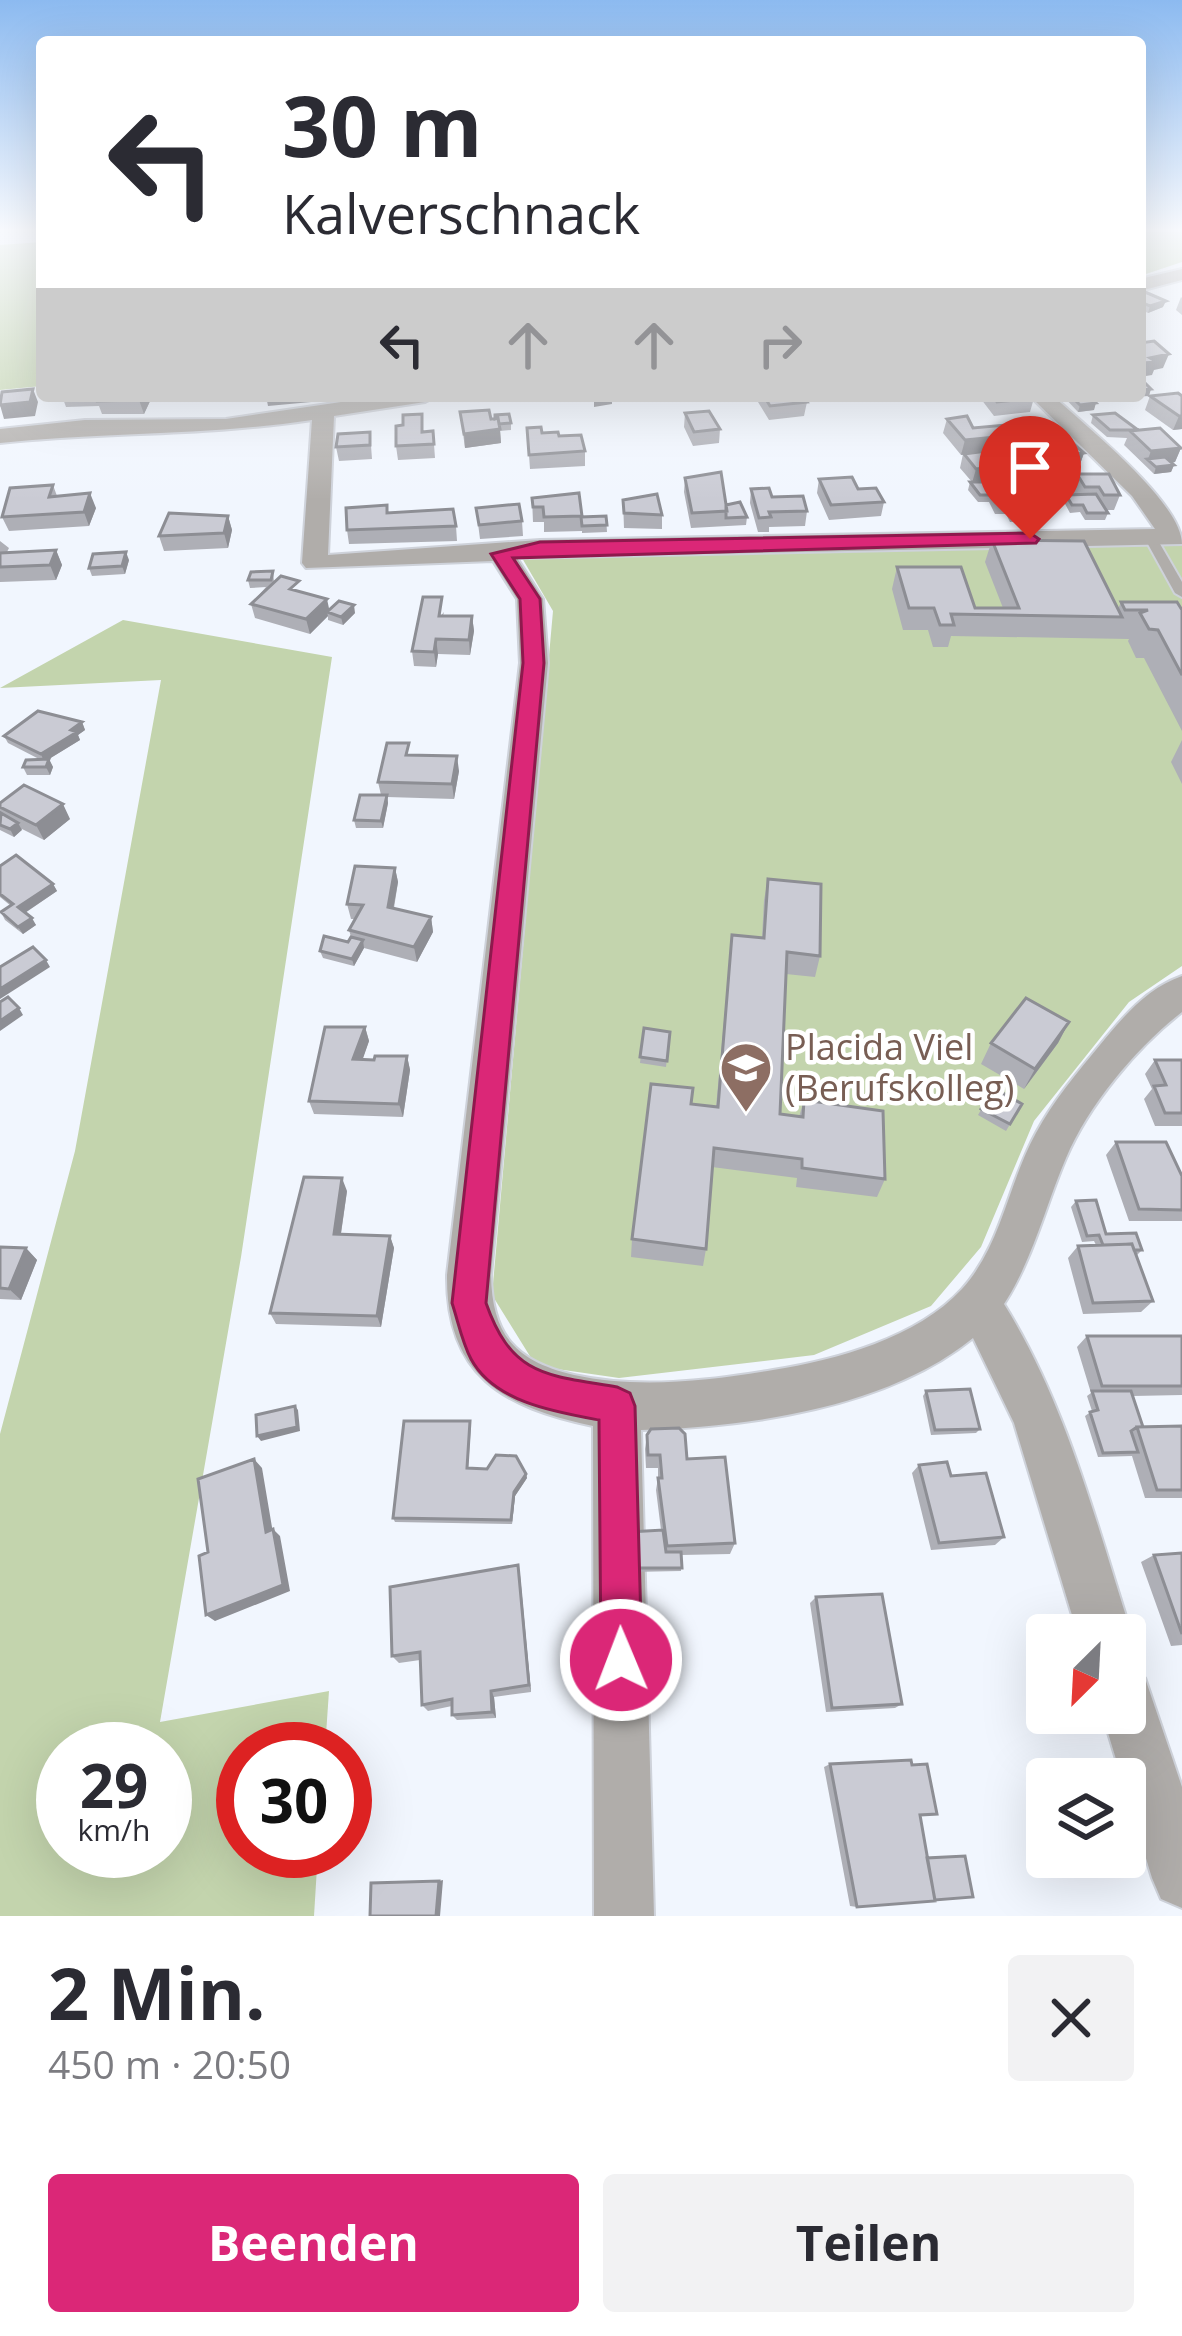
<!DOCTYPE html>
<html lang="de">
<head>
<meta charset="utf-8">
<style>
	body { margin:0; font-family:"Open Sans",sans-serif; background:#f2f2f3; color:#2b2b33; height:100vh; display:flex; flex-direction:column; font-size:45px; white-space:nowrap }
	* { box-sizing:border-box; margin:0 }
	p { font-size:39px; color:#7c7c81 }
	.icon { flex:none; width:66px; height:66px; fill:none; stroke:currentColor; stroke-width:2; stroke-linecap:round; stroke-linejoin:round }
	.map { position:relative; height:1916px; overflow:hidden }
	.details { display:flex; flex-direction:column; background:#fff; flex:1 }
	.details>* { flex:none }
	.top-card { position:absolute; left:36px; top:36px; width:1110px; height:366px; border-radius:12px; box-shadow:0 12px 48px #0002; background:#fff; color:#2b2b33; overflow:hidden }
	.needle { width:78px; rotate:204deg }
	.controls { position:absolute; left:1026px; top:1614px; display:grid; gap:24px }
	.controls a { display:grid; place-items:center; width:120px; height:120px; border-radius:12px; background:#fff; box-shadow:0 12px 48px #0002; font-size:60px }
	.speed { position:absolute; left:36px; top:1722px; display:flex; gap:24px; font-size:60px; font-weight:700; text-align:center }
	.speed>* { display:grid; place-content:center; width:156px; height:156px; border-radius:50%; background:#fff; box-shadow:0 12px 48px #0002; line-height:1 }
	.speed small { font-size:30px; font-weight:400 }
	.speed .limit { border:18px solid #d22; background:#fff; color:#111 }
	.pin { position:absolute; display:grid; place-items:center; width:102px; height:102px; color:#fff; margin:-123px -51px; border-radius:50% 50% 50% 0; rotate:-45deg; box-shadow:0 0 12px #0007 }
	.pin .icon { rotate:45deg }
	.me { position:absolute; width:132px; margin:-66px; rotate:359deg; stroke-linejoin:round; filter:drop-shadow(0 0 9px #0008) }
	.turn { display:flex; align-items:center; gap:42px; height:252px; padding:0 48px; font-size:54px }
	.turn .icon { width:156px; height:156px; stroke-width:2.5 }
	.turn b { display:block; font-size:84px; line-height:102px }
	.lanes { display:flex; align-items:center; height:114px; padding:0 48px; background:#0003; justify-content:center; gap:60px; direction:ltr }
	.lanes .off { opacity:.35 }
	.round { display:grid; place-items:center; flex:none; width:126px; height:126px; border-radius:12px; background:#f2f2f3 }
	.summary { display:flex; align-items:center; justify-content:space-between; height:204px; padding:0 48px }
	h1 { font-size:72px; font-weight:700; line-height:90px }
	.cta { display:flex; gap:24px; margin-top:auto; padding:24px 48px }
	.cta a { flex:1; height:138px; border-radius:12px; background:#db2777; color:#fff; font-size:48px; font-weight:700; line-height:138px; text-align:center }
	.cta a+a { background:#f2f2f3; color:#2b2b33 }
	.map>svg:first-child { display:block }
</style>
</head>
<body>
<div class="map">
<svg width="1182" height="1916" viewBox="0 0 1182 1916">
	<rect width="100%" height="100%" fill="#f1f6fe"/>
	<path fill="#c3d4ad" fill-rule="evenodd" d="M1140 232H1182V262L1140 276Z
		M42 242V386L0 390V245Z
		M1182 541V966L1129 1002 1034 1121 981 1247 931 1306 814 1355 619 1378 536 1366 492 1295 553 611 522 558Z
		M123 620 332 657 241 1257 160 1722 329 1691 325 1749H243V1851H318L314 1916H0V1434L75 1151 161 680 0 688ZM63 1749H165V1851H63Z"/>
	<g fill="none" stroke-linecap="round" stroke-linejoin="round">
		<g stroke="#ced2da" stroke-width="4">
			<path id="service" d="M1146 534 1156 537 1182 582V597L1175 593 1144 537Z"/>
		</g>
		<g stroke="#ced2da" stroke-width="4">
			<path id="minor" d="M1182 269V280L1140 291V279Z
				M382 396H436L425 402 334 416 328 555 540 540 1155 529 1132 496 1030 396H1053C1086 426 1182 503 1182 544L517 558 543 599 548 663 491 1275C492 1335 515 1361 574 1375 638 1389 708 1381 773 1370 836 1360 917 1338 962 1289 1002 1245 1008 1183 1036 1133 1053 1101 1077 1073 1100 1045 1122 1018 1147 988 1182 976V1012C1137 1047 1089 1104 1066 1158 1045 1207 1033 1259 1004 1304 1067 1405 1096 1523 1132 1635L1125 1651V1635H1078L1014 1423 973 1338C887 1408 749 1427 641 1430L654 1916H594L593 1426C503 1407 446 1376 447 1275L520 663 517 599 493 561 306 568 302 563 312 420C207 436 105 432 0 443V429L85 420 226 419Z
				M1125 1670 1145 1678 1182 1787V1908L1161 1899 1152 1878 1102 1713H1125Z"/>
		</g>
		<use href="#service" fill="#b0adaa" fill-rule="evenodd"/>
		<use href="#minor" fill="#b0adaa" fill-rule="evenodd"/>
	</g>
	<path fill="#aeafb6" d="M1140 293 1163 307 1148 313 1140 309Z
		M1181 297 1182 298V315L1176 310Z
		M1178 393 1182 429 1173 430 1145 410 1150 396Z
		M62 396H150L151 399 144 414H102L99 406 66 407Z
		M555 396H573V400L556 401Z
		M758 396H802L807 402 804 416 769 420 758 402Z
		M982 396H1032L1034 398 1030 412 994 416 981 399Z
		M1063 396H1100L1098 401H1095L1094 410 1078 412Z
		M460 412 511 423V430L500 431 501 443 465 448Z
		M685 413 720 429 719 443 693 446 684 427Z
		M1093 415 1138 430 1181 448 1175 462 1171 463 1174 465 1171 472 1154 474 1124 445 1127 438 1107 437 1091 423Z
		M947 419 973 428 1016 435 1011 449 995 451 1018 471 1016 479 1004 478 1003 480 981 482 989 490 991 483 1035 507 1030 521 1010 522 1006 514H995L989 502H978L968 490 970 482H972L960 468 963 454 961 455 943 433Z
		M527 428 559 436 585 451V466L530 469Z
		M433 431 435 458 398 460 396 446 423 432Z
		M370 432 372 459 339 461 336 447Z
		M1039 442 1084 453 1079 467 1075 468 1072 475 1050 478 1044 471 1045 467 1035 456Z
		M1077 474 1120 495 1114 510H1106L1108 513 1105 520H1085L1080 512 1070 513 1064 502 1066 495H1075L1072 489Z
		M685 478 747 517 746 525 691 528 684 492Z
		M819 479 858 489 884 502 881 516 829 520 817 493Z
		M53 485 57 496 96 508 89 526 9 531 2 517Z
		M751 489 807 511 805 526 769 527V532H758L750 503Z
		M532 498 582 517 606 516 607 532 582 533V531L544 532V522H533Z
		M623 500 662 515V529L624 528Z
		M476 508 522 521 523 536 480 539Z
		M387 513 456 526 457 541 349 544 347 530Z
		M228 516 232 530 228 548 164 551 159 536Z
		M992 540 1118 609 1121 602 1182 608V731L1144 658H1136L1128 641 1129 639 951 636 948 647H933L928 630H903L892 589 897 567 975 608H1003L985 562Z
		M0 541 9 548 7 552 56 550 62 565 56 580 0 582Z
		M129 560 125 574 92 576 89 568Z
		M273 571 274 582 301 592 329 610 355 613 343 625 328 620V616L310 634 255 618 251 604 266 587 250 588 248 580Z
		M444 612 443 616H472L474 631 470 655 438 654 436 667 414 666 412 651Z
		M82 722 85 730 78 735 80 740 49 759 53 767 50 775H27L23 767 39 759 8 743 4 736Z
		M1182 740V784L1171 762Z
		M411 755 459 771 454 799 387 797 388 803 383 828H356L354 820 381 795 378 782Z
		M0 803 70 819 44 840 22 829 14 837 0 830Z
		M0 866 53 884 57 891 25 913 36 925 23 934 5 920 1 912 11 906 0 897Z
		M395 868 398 882 394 908 431 917 433 932 417 962 364 948 354 966 323 958 320 951 348 942 351 937 349 930 355 919H351L347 904Z
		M768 879 820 956 815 977 786 974 780 1114 799 1117 804 1100 885 1179 877 1197 796 1187 797 1178 712 1167 706 1249 703 1266 631 1257 632 1239 691 1104 716 1107 732 935 762 938 764 900Z
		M1069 1022 1058 1043 1024 1089 981 1064 991 1043Z
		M365 1027 369 1041 362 1060 407 1056 410 1070 403 1117 314 1114 309 1101Z
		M644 1028 670 1032 666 1067 640 1063Z
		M1155 1060H1182V1126H1155L1144 1099 1152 1089 1145 1074Z
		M994 1088 1022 1104 1006 1131 978 1115Z
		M1116 1142 1182 1176V1221H1129L1106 1155Z
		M347 1191 341 1234 390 1236 394 1248 381 1327 276 1324 270 1313Z
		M1076 1201 1106 1234 1142 1250 1136 1256 1153 1301 1141 1312 1083 1314 1068 1258 1078 1246 1096 1245 1094 1241 1082 1242 1071 1207Z
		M0 1247 26 1248 37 1260 21 1300 0 1299Z
		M1087 1336H1182V1395L1133 1396 1143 1427 1182 1426V1498H1145L1132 1456 1098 1457 1085 1416 1092 1411 1087 1396 1091 1393 1077 1347Z
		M926 1391 980 1429 976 1433 931 1435 923 1396Z
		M471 1426 468 1468 526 1474 527 1478 515 1496 512 1524 395 1522 393 1518Z
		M647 1435 687 1459 735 1543 730 1554 681 1555V1571L630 1572 629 1532 661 1530 656 1490 658 1478V1468H646L645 1449Z
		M919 1465 1004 1537 995 1545 931 1550 912 1473Z
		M1182 1553V1645L1171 1646 1141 1562 1154 1555Z
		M518 1565 531 1692 494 1697 496 1718 457 1720 452 1715V1706L428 1711 422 1705 420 1660 399 1663 392 1656Z
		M816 1597 902 1704 895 1708 826 1712 810 1603Z
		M830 1764 920 1816 857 1907 850 1906 824 1767Z"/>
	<path fill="#8d8e94" d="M1166 301 1163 307 1148 313 1150 306Z
		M1169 354 1163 368 1154 370 1152 375 1140 377 1142 363 1150 358Z
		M33 389 38 402 35 416 4 419 0 405Z
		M1151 389 1149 396 1131 397 1140 396V390Z
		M142 396H150L151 399 144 414 139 400Z
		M266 396H321L322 401 268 406Z
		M352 396H382L353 400Z
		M612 397V404L594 407V400Z
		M1096 403 1094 410 1078 412 1080 405Z
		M1179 416H1182V429L1173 430Z
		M500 429 501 443 465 448 464 434Z
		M1016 435 1011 449 961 455 965 440Z
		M1181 448 1175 462 1154 465 1148 459 1151 451Z
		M1084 453 1079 467 1075 468 1072 475 1050 478 1053 470 1050 468 1053 457Z
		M1007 465 1003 480 972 483 976 469Z
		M1174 465 1171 472 1154 474 1156 467Z
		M90 493 96 508 89 526 84 512Z
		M228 516 232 530 228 548 224 533Z
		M56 550 62 565 56 580 50 565Z
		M126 552 129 560 125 574 122 566Z
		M327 599 330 613 327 612 328 616 310 634 306 619Z
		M354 605 355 613 343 625 341 617Z
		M472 616 474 631 470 655 469 640Z
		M436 639 438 654 436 667 434 652Z
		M82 722 85 730 78 735 80 740 44 762 41 754Z
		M457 756 459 771 454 799 452 784Z
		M49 759 53 767 50 775 46 767Z
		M387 795 388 803 383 828 381 821Z
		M63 804 70 819 44 840 36 825Z
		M18 823 22 830 14 837 10 829Z
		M395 868 398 882 391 921 388 907Z
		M53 884 57 891 23 914 18 907Z
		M431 917 433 932 417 962 414 947Z
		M32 918 36 925 23 934 18 927Z
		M363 940 364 948 354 966 352 959Z
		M46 960 50 967 0 999V989Z
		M19 1008 23 1015 0 1031V1021Z
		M1069 1022 1058 1043 1024 1089 1035 1069Z
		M365 1027 369 1041 358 1073 353 1059Z
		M407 1056 410 1070 403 1117 399 1104Z
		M342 1178 347 1191 339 1246 334 1234Z
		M390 1236 394 1248 381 1327 377 1316Z
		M26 1248 37 1260 21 1300 9 1289Z
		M295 1406 298 1410 300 1431 261 1441 257 1436Z
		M254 1459 262 1468 274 1539 266 1532Z
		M526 1474 527 1478 515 1496 512 1524 514 1492Z
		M273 1529 280 1536 290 1591 215 1621 206 1615Z
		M518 1565 520 1575 531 1692 529 1685Z
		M491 1691 494 1697 496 1718 492 1712Z
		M443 1880 440 1916H436L439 1881Z"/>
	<path fill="#cacbd4" stroke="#8d8e94" stroke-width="3" d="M1145 292 1166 301 1150 306 1140 302V293Z
		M1154 341 1169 354 1150 358 1157 362 1142 363 1140 362V343Z
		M1140 378 1151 389 1140 390Z
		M33 389 30 402 0 405 2 392Z
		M1178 393 1182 396V416H1179L1150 396Z
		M100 396H142L139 400 98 401Z
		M592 396H611L612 397 594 400Z
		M764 396H802L807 402 770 406Z
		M993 396H1032L1034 398 997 402Z
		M1089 396 1096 403 1080 405 1072 397Z
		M489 410 491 419 498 418 500 429 464 434 460 412Z
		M709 411 720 429 694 432 685 413Z
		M1115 413 1138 430H1110L1093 415Z
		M422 414V432L433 431 434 444 396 446V426L403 425V415Z
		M509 414 511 423 499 424 498 418 495 419V415Z
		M967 416 973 428 1006 425 1016 435 965 440 947 419Z
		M541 427 542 433 558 432 559 436 581 435 585 451 529 455 527 428Z
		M1160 428 1181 448 1151 451 1130 431Z
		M370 432V445L336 447 338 434Z
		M1068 439 1084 453 1053 457 1039 442Z
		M994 450 1007 465 976 469 964 454Z
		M1165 457 1174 465 1156 467 1147 459Z
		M1000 458 1008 460 1018 471 1006 470 1007 465Z
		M1069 462 1075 468 1053 470 1047 464Z
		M721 472 727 511 692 513 685 478Z
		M1077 474H1109L1120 495H1104L1099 487H1085Z
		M852 477 858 489 876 488 884 502 831 505 819 479Z
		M970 482H984L991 495H980Z
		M1014 482 1035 507H1014L1010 499H1000L991 483Z
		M53 485 49 497 90 493 84 512 2 517 10 488Z
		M769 488 772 497 803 496 807 511 769 512 771 517 759 518 751 489Z
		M579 493 582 516 544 517 543 507H533L532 498Z
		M657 494 662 515 624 513 623 500Z
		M1096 494 1108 513H1087L1083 505H1072L1066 495Z
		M740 502 747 517 726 518V505Z
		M519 504 522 521 479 525 476 508Z
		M387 505V513L453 509 456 526 347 530 346 508Z
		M169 513 228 516 224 533 159 536Z
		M606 516 607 525 582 526 581 517Z
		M992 540 1084 541 1122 617 951 614 954 625H940L934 608H909L897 567H961L975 608H1019Z
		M56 550 50 565 0 567V553Z
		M126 552 122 566 89 568 93 554Z
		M273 571 271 580H248L251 572Z
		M281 576 299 581 290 589 327 599 306 619 251 604Z
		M423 597H442L439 616H472L469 640 436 639 434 652 412 651Z
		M339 601 354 605 341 617 327 612Z
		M1121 602H1177L1182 610V675L1158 630 1149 629 1140 613 1148 610H1125Z
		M38 711 82 722 71 730 77 732 41 754 4 736Z
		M387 743H409L406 755 457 756 452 784 378 782Z
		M49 759 46 767H23L26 760Z
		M24 785 63 804 36 825 0 807V803Z
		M360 795H387L381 821 354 820Z
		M1 813 18 823 10 829 0 825Z
		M16 855 53 884 18 907 32 918 18 927 1 912 13 904 0 894V866Z
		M355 866 395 868 388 907 431 917 414 947 349 930 363 905 347 904Z
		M768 879 821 884 820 956 787 952 780 1114 803 1117 804 1100 883 1111 885 1179 802 1168V1159L714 1148 706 1249 632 1239 651 1084 693 1088 691 1104 718 1107 732 935 764 938Z
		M324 936 348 942 351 937 363 940 352 959 320 951Z
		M33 947 46 960 0 989V967Z
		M8 997 19 1008 0 1021V1002Z
		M1026 998 1069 1022 1035 1069 991 1043Z
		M325 1027H365L353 1059 374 1060 375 1056H407L399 1104 309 1101Z
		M644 1028 670 1032 667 1061 640 1057Z
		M1155 1060H1182V1113H1165L1154 1086 1166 1085Z
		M994 1088 1022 1104 1010 1124 981 1109Z
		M1116 1142H1166L1182 1176V1210L1139 1209Z
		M304 1177 342 1178 334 1234 390 1236 377 1316 270 1313Z
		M1096 1200 1106 1234 1136 1233 1142 1250H1134L1132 1244 1103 1245 1099 1235 1087 1236 1076 1201Z
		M1132 1244 1153 1301 1093 1303 1078 1246Z
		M0 1247 26 1248 9 1289 0 1288Z
		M1087 1336H1182V1386H1102Z
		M970 1389 980 1429 935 1430 926 1391Z
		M1092 1391H1131L1143 1427H1137L1131 1431 1138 1452 1103 1453 1090 1412 1098 1410Z
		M295 1406 297 1427 257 1436 256 1415Z
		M404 1421H470L467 1468 487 1469 496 1455 516 1456 526 1474 514 1492 511 1520 393 1518Z
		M1182 1426V1490H1157L1137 1427Z
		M679 1428 685 1434 687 1459 725 1457 735 1543 667 1546 658 1478H662L660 1455H648L647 1435 651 1429Z
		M254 1459 266 1532 273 1529 283 1585 206 1615 199 1556 208 1552 198 1479Z
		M947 1462 951 1476 986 1473 1004 1537 939 1543 919 1465Z
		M663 1530 666 1552H681L682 1568H630L629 1532Z
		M1182 1553V1634L1154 1555Z
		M518 1565 529 1685 491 1691 492 1712 452 1715V1699L422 1705 420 1652 392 1656 390 1587Z
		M882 1594 902 1704 832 1708 816 1597Z
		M911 1760 912 1765 927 1764 937 1814 920 1815 935 1901 857 1907 830 1764Z
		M965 1856 973 1897 935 1900 927 1858Z
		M439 1881 436 1916H370L371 1883Z"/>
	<linearGradient id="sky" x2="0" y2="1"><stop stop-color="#8cbaf0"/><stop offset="0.46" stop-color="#f9fbff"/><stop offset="1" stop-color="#f9fbff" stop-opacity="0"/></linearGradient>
	<rect width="1182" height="500" fill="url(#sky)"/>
	<path fill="#db2777" stroke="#8e194d" stroke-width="3" d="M1030 533 1039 539 1036 543 513 558 540 599 544 663 486 1303C512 1377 547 1375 617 1387L630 1393 635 1406 642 1660 636 1675 621 1681 607 1675 601 1660 599 1420C555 1412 494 1402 471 1359 462 1342 458 1321 452 1303L523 663 520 599 491 554 540 542Z"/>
	<defs>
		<g id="school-pin" transform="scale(2.7)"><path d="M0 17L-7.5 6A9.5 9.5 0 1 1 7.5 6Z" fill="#8d6e63" stroke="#fff"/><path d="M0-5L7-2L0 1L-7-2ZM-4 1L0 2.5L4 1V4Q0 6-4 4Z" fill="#fff"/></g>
	</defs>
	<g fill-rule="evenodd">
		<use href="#school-pin" x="746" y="1068"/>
	</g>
	<g text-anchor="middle" stroke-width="9" stroke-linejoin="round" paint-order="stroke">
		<g font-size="36" fill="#785e54" stroke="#fff" text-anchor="start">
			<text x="785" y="1060">Placida Viel<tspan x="785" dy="41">(Berufskolleg)</tspan></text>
		</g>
	</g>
</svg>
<div class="controls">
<a><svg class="needle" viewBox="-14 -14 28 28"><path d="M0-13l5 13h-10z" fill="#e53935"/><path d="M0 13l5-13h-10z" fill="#7c7c81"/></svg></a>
<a><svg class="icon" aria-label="layers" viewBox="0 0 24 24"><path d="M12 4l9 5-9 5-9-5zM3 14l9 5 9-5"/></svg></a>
</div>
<div class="speed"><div>29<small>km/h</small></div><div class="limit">30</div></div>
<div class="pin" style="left:1030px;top:539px;background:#d93025"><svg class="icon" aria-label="arrive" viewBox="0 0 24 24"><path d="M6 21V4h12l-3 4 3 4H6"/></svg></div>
<svg class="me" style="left:621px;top:1660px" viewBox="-20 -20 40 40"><circle r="17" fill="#db2777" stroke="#fff" stroke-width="3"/><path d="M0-11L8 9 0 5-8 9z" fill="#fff"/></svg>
<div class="top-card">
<div class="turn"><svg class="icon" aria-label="left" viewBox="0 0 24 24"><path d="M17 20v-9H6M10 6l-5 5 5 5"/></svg><div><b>30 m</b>Kalverschnack</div></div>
<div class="lanes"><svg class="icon" aria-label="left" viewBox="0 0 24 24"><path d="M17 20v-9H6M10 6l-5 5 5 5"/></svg><svg class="icon off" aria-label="ahead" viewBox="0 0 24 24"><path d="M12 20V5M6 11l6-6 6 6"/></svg><svg class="icon off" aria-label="ahead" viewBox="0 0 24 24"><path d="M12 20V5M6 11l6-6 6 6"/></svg><svg class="icon off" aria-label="right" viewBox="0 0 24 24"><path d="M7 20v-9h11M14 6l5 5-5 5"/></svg></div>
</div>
</div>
<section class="details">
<div class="summary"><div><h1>2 Min.</h1><p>450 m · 20:50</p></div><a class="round"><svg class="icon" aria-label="close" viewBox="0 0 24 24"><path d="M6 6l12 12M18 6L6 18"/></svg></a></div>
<div class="cta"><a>Beenden</a><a>Teilen</a></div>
</section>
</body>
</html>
